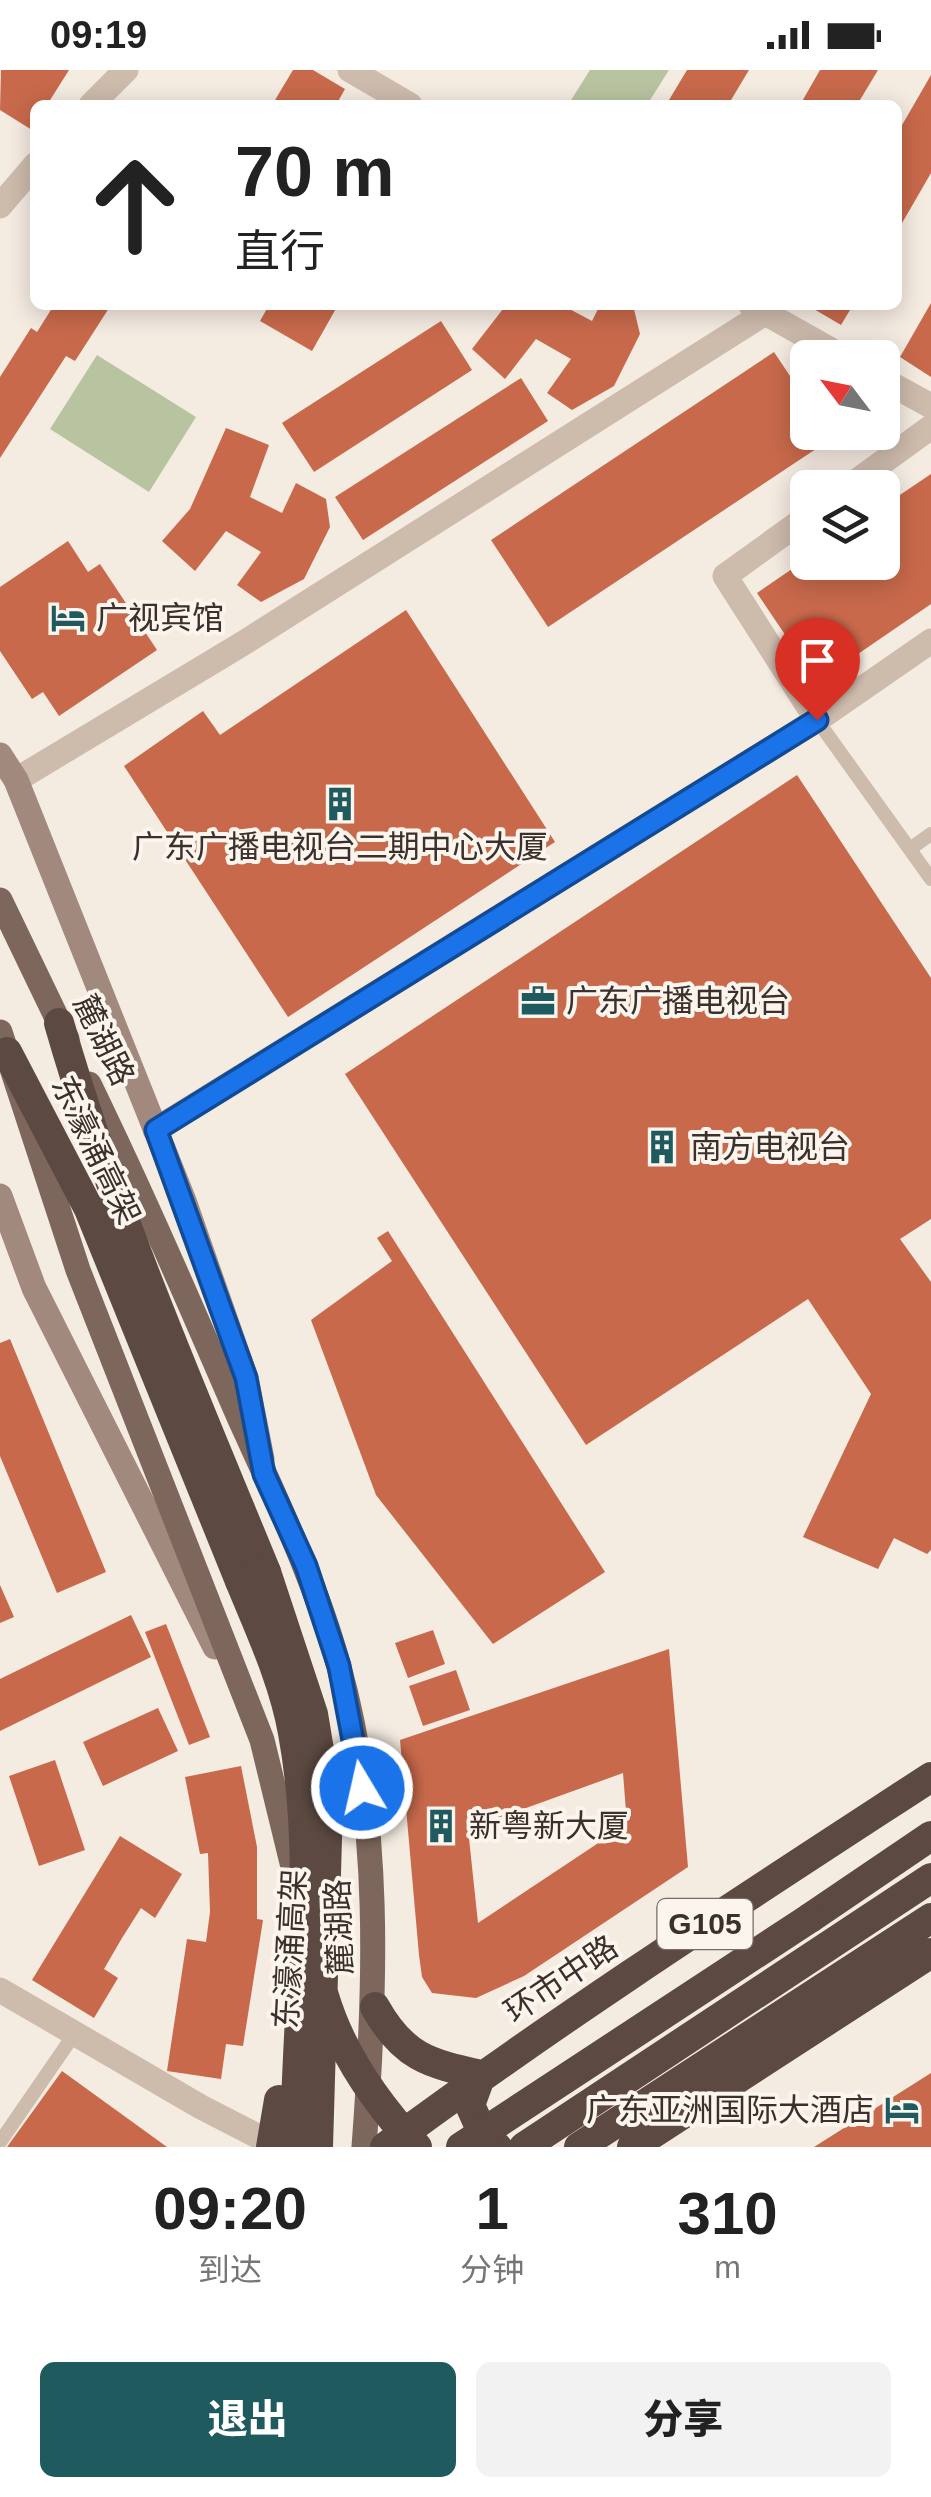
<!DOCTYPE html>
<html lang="zh">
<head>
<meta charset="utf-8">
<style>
	body { margin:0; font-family:Helvetica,"Noto Sans SC",sans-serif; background:#f2f2f2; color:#222; height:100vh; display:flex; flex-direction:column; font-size:38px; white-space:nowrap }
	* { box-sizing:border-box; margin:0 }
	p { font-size:32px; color:#767676 }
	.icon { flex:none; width:55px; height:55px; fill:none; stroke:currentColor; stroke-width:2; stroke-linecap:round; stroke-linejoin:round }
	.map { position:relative; height:2077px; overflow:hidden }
	.sheet { display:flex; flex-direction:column; background:#fff; flex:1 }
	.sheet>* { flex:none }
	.guide { position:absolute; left:30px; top:30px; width:872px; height:210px; border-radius:15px; box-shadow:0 5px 25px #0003; background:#fff; color:#222; overflow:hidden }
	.needle { width:65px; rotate:302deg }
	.buttons { position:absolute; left:790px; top:270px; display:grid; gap:20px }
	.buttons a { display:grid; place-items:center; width:110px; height:110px; border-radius:15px; background:#fff; box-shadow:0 5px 25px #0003; font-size:50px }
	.pin { position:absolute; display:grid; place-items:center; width:85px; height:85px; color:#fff; margin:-102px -42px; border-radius:50% 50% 50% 0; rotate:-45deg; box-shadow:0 0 10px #0007 }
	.pin .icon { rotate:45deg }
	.me { position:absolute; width:110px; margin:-55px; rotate:351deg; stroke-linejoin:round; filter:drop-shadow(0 0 8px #0008) }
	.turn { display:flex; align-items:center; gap:35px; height:210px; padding:0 40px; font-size:45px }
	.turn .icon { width:130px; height:130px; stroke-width:2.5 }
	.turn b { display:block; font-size:70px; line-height:85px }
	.eta { display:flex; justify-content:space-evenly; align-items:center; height:170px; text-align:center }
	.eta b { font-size:60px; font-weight:800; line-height:70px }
	.button { display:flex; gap:20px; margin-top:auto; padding:20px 40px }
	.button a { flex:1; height:115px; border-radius:15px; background:#1f5a5e; color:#fff; font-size:40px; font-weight:800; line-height:115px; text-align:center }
	.button a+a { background:#f2f2f2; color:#222 }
	.status { display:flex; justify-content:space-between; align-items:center; height:70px; padding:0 50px; background:#fff; direction:ltr }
	.status svg { height:28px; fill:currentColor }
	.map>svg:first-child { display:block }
</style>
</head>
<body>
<div class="status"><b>09:19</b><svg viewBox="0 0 49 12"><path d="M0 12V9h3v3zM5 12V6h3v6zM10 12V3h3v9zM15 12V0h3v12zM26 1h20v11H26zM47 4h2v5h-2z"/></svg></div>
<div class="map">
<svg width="931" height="2077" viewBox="0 0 931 2077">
	<rect width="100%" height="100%" fill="#f4ebe1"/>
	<path fill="#b8c4a0" d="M590 0H669L647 35H568Z
		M97 285 196 347 149 422 50 359Z"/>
	<path fill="#c8694b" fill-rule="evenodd" d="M1 0H69L47 35H35L32 60 0 40Z
		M293 0H313L345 19 336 35H272Z
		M687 0H749L728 35H666Z
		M820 0H878L857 35H800Z
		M931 5V103L898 160V62Z
		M931 233V307L900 287Z
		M54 235H111L75 291 66 286 0 388V307L31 258 37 262Z
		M269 235H338L312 281 260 251Z
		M506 235H562L592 251 600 235H633L640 264 614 316 572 340 547 323 571 289 536 269 505 309 472 279Z
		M807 235H853L841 255Z
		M441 251 472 300 314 402 282 353Z
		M774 282 808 333V362H827L831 369 548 557 491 470Z
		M521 308 548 351 363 470 335 427Z
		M226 358 269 375 250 427 282 443 296 413 326 429 330 457 304 509 261 532 237 515 261 482 226 461 195 501 162 471 190 439Z
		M931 404V534L817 612 757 523 808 488V492H882V437Z
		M68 471 88 502 100 494 157 580 59 646 43 622 32 629 0 581V517Z
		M406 540 555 772 288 947 124 696 203 641 220 665Z
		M797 705 931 908V1149L900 1169 931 1212V1480L927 1484 894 1468 878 1499 803 1467 871 1324 808 1229 586 1375 345 1004Z
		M388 1161 605 1502 493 1574 376 1425 311 1250 392 1191 377 1168Z
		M10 1269 106 1502 57 1523 0 1386V1273Z
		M0 1515 14 1547 0 1553Z
		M131 1545 151 1587 0 1661V1609Z
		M166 1554 210 1667 189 1675 145 1562Z
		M433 1560 445 1594 408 1608 395 1573Z
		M669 1579 688 1797 524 1906 476 1928 432 1923 422 1907 419 1885 400 1670ZM623 1703 627 1754 478 1853 468 1759Z
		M456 1600 470 1640 423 1656 409 1616Z
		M158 1638 178 1681 103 1716 83 1672Z
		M55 1690 85 1780 39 1796 9 1706Z
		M241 1696 257 1777V1849L263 1850 243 1976 226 1974 221 2009 167 2001 187 1869 206 1872 210 1842 208 1783 200 1784 185 1707Z
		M120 1766 182 1804 155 1848 141 1838 122 1868 104 1899 118 1908 94 1948 32 1910Z
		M62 2001 167 2077H7Z
		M931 2003V2077H814Z"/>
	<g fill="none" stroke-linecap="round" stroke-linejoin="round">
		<path stroke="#cdbbac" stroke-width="14" d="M817 650 931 809
			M910 779 931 764
			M0 2072 75 1963"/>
		<path stroke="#cdbbac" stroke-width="25" d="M350 0 410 35
			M91 35 126 0
			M0 136 35 95
			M751 235 845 288
			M882 309 931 336
			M847 418 931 357
			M808 446 725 506 817 650
			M16 710 242 574 765 243
			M155 1060 817 650 931 571
			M0 1920 201 2037 279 2077"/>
		<path stroke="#a18a7d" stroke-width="25" d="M0 685 16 710 184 1131 246 1308 262 1389
			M0 1126 34 1218 215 1577"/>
		<path stroke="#7d675c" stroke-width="25" d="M0 830 67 969
			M0 962 78 1200 262 1670 294 1801
			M89 1014C142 1123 190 1234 238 1345 275 1427 315 1509 339 1597 382 1752 376 1918 364 2077"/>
		<path stroke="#5c4a42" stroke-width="30" d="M59 953C113 1141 192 1321 266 1502
			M7 982 89 1139 240 1511
			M810 1848 931 1766
			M324 1926C341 1983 376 2033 417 2077
			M375 1937C403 1987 428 1993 481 2005
			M481 2005 470 2035 483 2064 497 2077
			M385 2077C562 1946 747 1827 931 1707
			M524 2077 931 1808
			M579 2077 931 1848
			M632 2077 931 1883"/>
		<path stroke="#5c4a42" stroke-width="30" d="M266 1502 313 1644 328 1734 318 2077
			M240 1511C260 1560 284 1611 293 1663 318 1799 296 1940 295 2077
			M271 2077 279 2030
			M461 2077 810 1848"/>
	</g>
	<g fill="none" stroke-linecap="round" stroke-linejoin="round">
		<g stroke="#114b97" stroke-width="25">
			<path id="route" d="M362 1718 339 1596 306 1496 264 1404 246 1308 156 1060 817 650"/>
		</g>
		<use href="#route" stroke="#1a73e8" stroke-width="18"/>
	</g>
	<defs>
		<g id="hotel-bare" transform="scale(2.7)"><path d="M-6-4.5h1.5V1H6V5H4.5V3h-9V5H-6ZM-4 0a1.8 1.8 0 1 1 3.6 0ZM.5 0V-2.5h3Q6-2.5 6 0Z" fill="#1f5a5e" stroke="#fbf5ee" stroke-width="2.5" paint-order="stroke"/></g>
		<g id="building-bare" transform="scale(2.7)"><path d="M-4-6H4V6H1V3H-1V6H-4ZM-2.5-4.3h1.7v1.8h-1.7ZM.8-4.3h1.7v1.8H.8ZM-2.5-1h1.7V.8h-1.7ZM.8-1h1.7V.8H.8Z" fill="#1f5a5e" stroke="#fbf5ee" stroke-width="2.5" paint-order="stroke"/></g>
		<g id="office-bare" transform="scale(2.7)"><path d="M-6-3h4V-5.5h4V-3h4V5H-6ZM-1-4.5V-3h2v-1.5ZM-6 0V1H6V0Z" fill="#1f5a5e" stroke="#fbf5ee" stroke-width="2.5" paint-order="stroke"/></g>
	</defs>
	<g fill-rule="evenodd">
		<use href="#hotel-bare" x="68" y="548"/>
		<use href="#building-bare" x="340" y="734"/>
		<use href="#office-bare" x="538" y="931"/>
		<use href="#building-bare" x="662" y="1077"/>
		<use href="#building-bare" x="441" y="1756"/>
		<use href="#hotel-bare" x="902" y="2040"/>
	</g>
	<g text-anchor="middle" stroke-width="8" stroke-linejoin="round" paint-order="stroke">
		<rect fill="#fbf5ee" stroke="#756b66" stroke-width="2.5" x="657.5" y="1829" width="95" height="50" rx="8"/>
		<g font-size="30" font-weight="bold" fill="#3b302b">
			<text x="705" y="1864">G105</text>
		</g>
		<g font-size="32" fill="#3b302b" stroke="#fbf5ee" text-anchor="start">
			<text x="96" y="559">广视宾馆</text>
			<text x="340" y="788" text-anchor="middle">广东广播电视台二期中心大厦</text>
			<text x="566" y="942">广东广播电视台</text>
			<text x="690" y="1088">南方电视台</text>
			<text x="469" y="1767">新粤新大厦</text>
			<text x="874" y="2051" text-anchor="end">广东亚洲国际大酒店</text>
		</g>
		<g font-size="32" fill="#3b302b" stroke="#fbf5ee">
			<text transform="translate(104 970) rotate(64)" y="11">麓湖路</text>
			<text transform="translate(96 1080) rotate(64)" y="11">东濠涌高架</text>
			<text transform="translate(339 1857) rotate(-92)" y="11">麓湖路</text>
			<text transform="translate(290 1879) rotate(-87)" y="11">东濠涌高架</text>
			<text transform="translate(561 1909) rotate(-34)" y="11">环市中路</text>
		</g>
	</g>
</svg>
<div class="buttons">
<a><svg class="needle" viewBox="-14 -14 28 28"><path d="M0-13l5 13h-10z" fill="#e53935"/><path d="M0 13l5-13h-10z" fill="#767676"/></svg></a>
<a><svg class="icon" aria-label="layers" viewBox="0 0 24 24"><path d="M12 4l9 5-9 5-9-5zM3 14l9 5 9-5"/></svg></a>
</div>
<div class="pin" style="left:817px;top:650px;background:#d93025"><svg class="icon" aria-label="arrive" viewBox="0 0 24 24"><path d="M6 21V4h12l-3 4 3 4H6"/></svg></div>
<svg class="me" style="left:362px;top:1718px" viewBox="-20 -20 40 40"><circle r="17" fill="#1a73e8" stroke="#fff" stroke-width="3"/><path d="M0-11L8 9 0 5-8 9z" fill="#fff"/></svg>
<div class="guide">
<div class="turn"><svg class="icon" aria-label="ahead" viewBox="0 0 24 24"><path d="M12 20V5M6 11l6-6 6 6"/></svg><div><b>70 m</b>直行</div></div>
</div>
</div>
<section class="sheet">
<div class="eta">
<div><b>09:20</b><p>到达</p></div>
<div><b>1</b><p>分钟</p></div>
<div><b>310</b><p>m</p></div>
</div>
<div class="button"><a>退出</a><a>分享</a></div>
</section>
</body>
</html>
